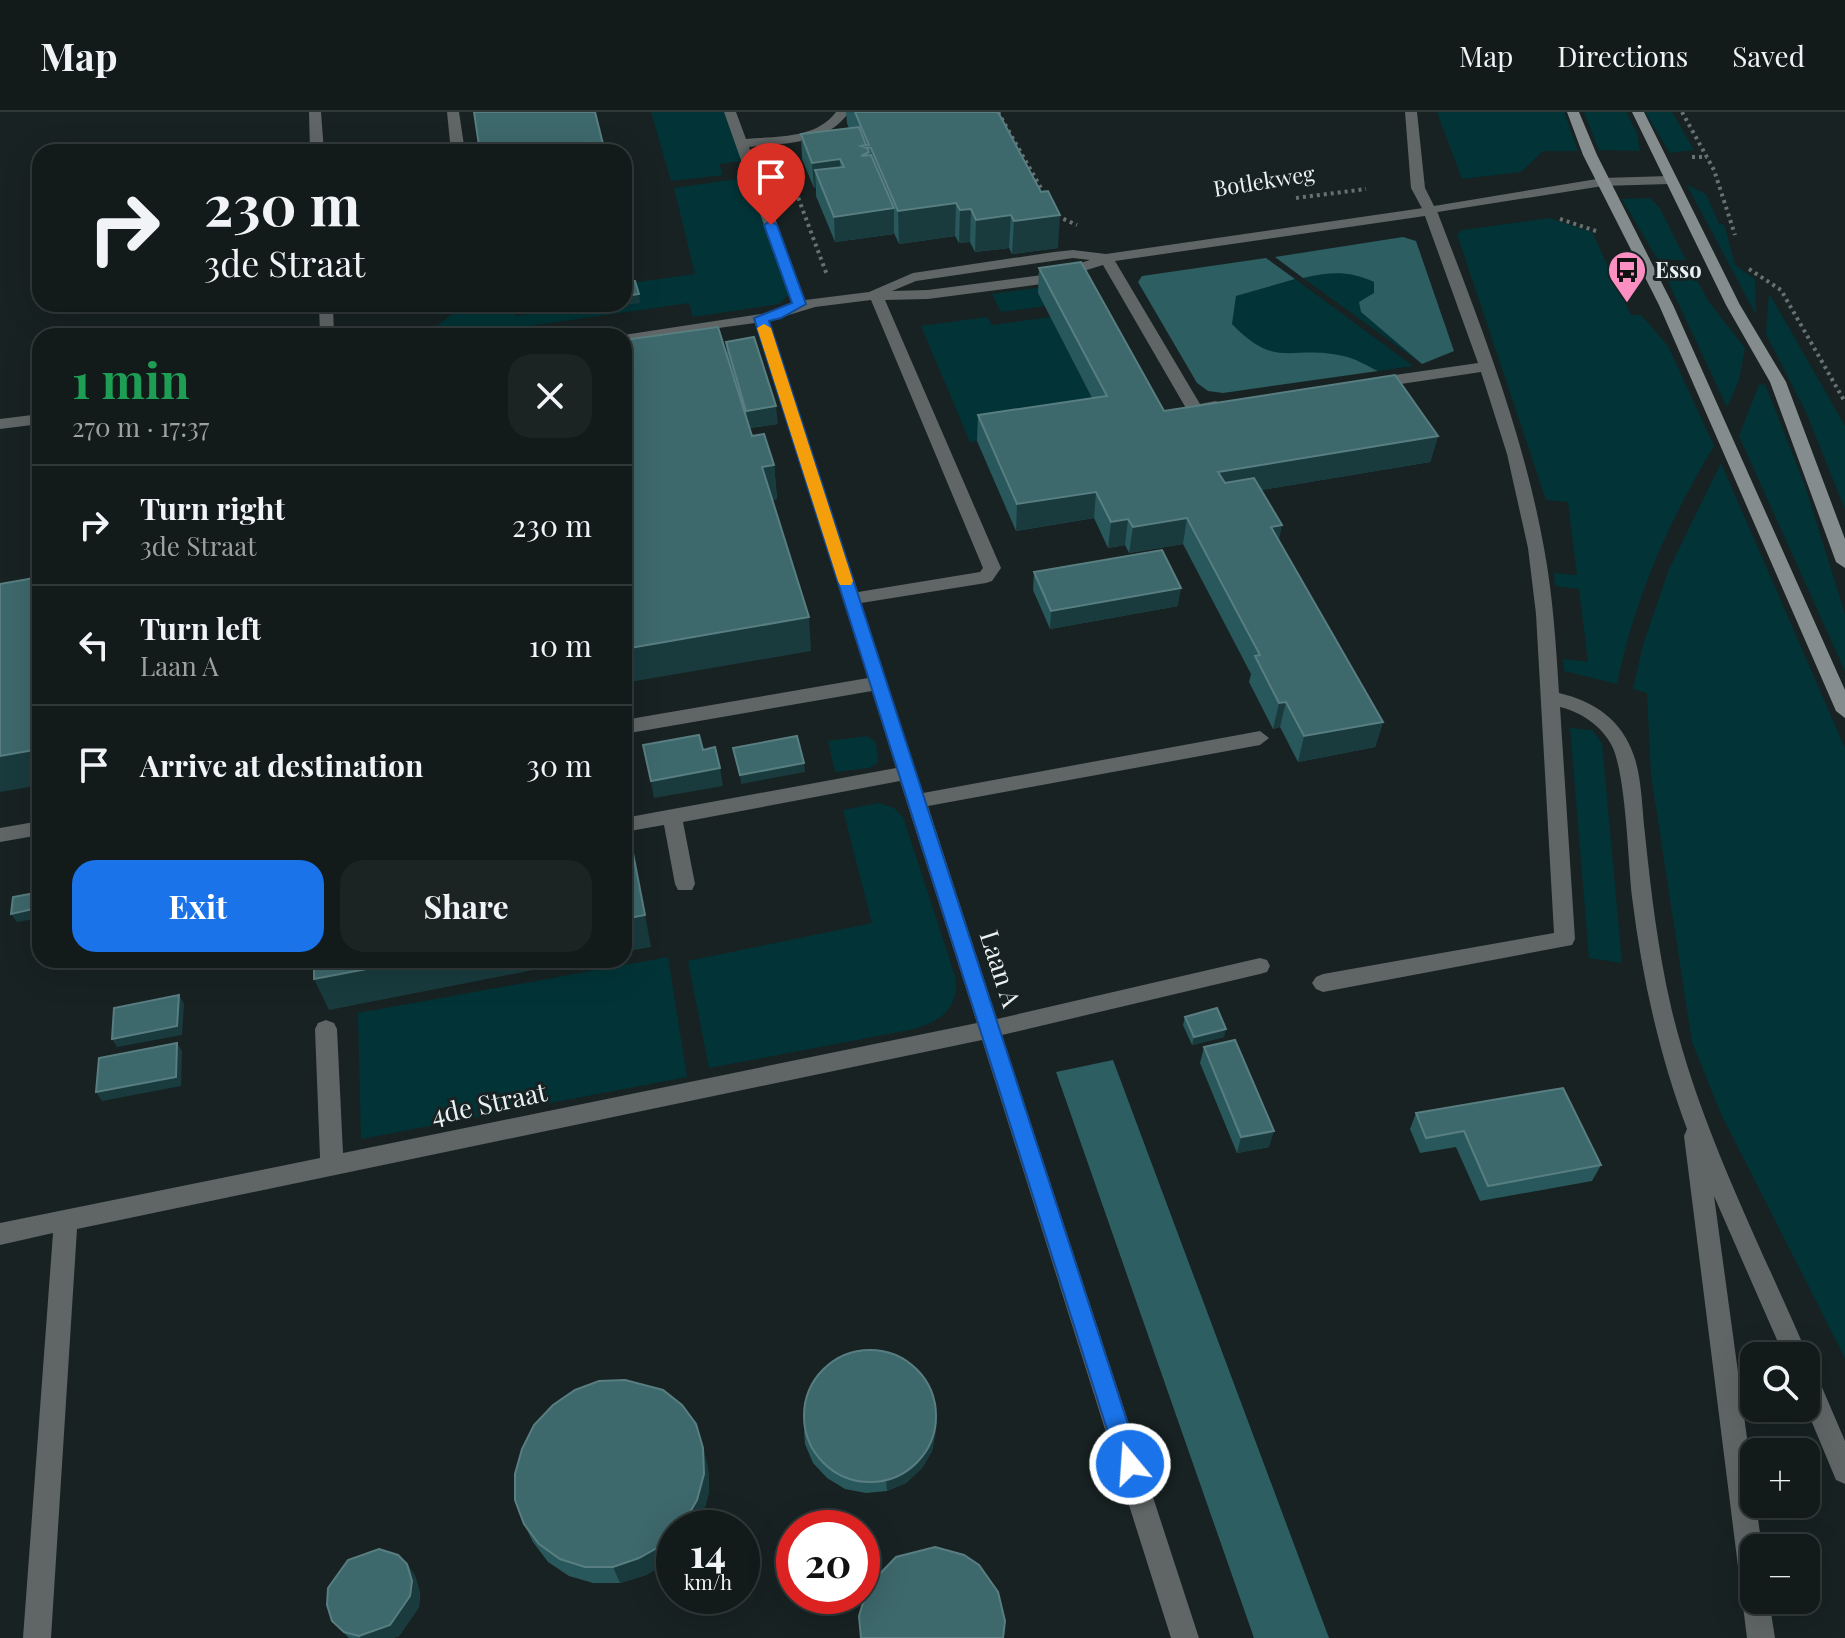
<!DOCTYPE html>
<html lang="en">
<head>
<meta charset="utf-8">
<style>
	body { margin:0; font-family:"Playfair Display",serif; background:#1b2323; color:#f1f3f6; height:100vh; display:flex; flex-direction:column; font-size:30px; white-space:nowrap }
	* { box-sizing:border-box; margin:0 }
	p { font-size:26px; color:#9ca1a2 }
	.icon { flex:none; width:44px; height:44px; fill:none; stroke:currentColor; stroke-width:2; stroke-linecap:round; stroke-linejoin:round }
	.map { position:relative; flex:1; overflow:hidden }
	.sheet { position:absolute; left:32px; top:216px; width:600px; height:640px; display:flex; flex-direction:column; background:#121a1a; border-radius:24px; box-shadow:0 8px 32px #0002,0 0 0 2px #313839 }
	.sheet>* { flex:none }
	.banner { position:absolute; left:32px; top:32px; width:600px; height:168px; border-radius:24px; box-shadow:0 8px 32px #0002,0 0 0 2px #313839; background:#121a1a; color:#f1f3f6; overflow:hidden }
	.buttons { position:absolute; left:1740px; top:1230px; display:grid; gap:16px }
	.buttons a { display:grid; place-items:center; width:80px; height:80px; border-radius:16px; background:#121a1a; box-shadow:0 8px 32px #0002,0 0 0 2px #313839; font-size:40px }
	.speed { position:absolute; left:656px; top:1398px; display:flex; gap:16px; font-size:40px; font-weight:700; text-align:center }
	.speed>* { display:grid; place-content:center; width:104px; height:104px; border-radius:50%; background:#121a1a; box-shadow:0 8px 32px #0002,0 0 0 2px #313839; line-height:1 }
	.speed small { font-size:20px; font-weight:400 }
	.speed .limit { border:12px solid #d22; background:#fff; color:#111 }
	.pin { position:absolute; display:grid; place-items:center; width:68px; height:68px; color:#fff; margin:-82px -34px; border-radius:50% 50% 50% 0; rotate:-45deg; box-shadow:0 0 8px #0007 }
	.pin .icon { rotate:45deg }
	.me { position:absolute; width:88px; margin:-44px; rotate:342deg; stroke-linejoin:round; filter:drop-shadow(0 0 6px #0008) }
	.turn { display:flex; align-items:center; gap:28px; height:168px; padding:0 40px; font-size:36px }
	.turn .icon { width:104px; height:104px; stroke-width:2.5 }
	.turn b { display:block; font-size:56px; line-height:68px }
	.round { display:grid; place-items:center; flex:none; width:84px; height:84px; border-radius:24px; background:#1b2323 }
	.summary { display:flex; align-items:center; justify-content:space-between; height:136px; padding:0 40px }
	h1 { font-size:48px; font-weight:700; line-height:60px; color:#1e9e55 }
	.action { display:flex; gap:16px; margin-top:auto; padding:16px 40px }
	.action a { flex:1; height:92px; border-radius:24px; background:#1a73e8; color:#fff; font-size:32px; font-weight:700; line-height:92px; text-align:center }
	.action a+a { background:#1b2323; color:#f1f3f6 }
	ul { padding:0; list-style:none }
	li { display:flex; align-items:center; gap:24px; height:120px; padding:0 40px; border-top:2px solid #313839 }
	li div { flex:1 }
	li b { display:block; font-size:30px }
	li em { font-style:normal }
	header { display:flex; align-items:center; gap:48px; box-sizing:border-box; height:112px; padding:0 40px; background:#121a1a; border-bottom:2px solid #313839 }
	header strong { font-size:38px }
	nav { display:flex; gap:44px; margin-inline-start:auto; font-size:28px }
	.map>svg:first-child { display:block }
</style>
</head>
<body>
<header>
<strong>Map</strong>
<nav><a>Map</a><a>Directions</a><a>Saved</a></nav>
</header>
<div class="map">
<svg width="1845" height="1526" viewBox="0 0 1845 1526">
	<rect width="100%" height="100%" fill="#182222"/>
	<path fill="#023437" d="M651 0H726L742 49 719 52 723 63 671 69Z
		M1437 0H1564L1578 39H1543L1521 60 1462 67Z
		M1584 0H1626L1637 21 1640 39 1599 38Z
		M1645 0H1672L1694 38 1670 41Z
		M751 65 789 182 779 192 693 205 689 191 459 224H389L430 219 454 201 513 193 515 204 561 197 560 192H624V172L695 162 674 76Z
		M1687 73 1706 82 1719 112H1724L1735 153 1755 167 1756 203Z
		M1650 86 1659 95 1686 148H1658L1622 87Z
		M1549 106 1592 120 1631 203H1641L1668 234 1714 334C1668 410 1635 485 1617 572L1564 559 1563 547 1588 550 1579 477 1555 474 1554 461 1577 463 1568 390 1546 388 1457 122 1462 118Z
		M1660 152H1688L1709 190 1745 236 1739 268 1727 295Z
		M1332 160H1354L1374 170V181L1361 200 1422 252 1303 166Z
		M1295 167 1413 254 1378 259 1343 244 1270 242 1250 230 1232 212 1236 184Z
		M1067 172 1045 194 1001 200 992 182Z
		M1769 181 1845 314V397L1806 300 1766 222Z
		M987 205 992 213 1051 205 1104 310 970 330 921 214Z
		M1765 272 1805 374 1845 502V559L1739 324 1759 273Z
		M1721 351 1845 636V1246L1721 1002 1692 930 1651 663 1647 581 1633 577 1643 533 1669 457Z
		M1570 616 1592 618 1602 631 1622 851 1589 846Z
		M867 624 876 630 878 651 869 656 835 660 828 629Z
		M879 691 894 696 903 705 956 867C958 899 938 911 909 918L709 956 688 849 872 811 843 698Z
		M668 845 687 965 361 1027 358 901Z"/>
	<path fill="#2c5e62" d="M1403 125 1416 129 1454 239 1422 252 1361 200 1359 190 1374 181V170C1348 158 1330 160 1303 166L1275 145Z
		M1266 146 1295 167 1236 184 1232 212C1277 259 1291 232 1343 244 1355 246 1367 254 1378 259L1223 281 1208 279 1197 271 1138 170 1142 164Z
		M1113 948 1329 1526H1254L1056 960Z"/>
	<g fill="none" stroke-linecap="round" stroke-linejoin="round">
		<path stroke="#687171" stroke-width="4" stroke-dasharray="3 4" stroke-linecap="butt" d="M998 0 1046 85
			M1682 0 1714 58 1735 123
			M1692 45H1707
			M786 53 827 163
			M1296 86 1366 77
			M1057 104 1077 113
			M1560 107 1596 119
			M1749 157 1781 178 1845 290"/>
		<path fill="#606565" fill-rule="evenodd" d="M309 0H321L324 40H310Z
			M447 0H459L465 40H451Z
			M724 0H736L746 27C777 24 816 27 836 0H849C826 33 786 31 749 35L805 188 869 180 913 161 1054 140 1073 138 1106 142 1430 95 1437 99C1479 209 1523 319 1544 436 1553 484 1556 533 1559 581 1594 589 1622 608 1634 644 1642 667 1642 697 1645 722 1651 780 1658 838 1671 895 1700 1017 1759 1130 1808 1244L1806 1249V1244H1784L1714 1084 1762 1436H1754V1488H1769L1775 1526H1747L1684 1024 1687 1017C1659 942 1642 865 1632 785 1628 749 1626 663 1612 634 1602 614 1581 600 1560 595L1575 827 1572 833 1323 880 1316 877 1312 871 1316 865 1323 862 1554 821 1536 502 1528 436 1507 342 1481 260 1374 276 1366 271 1374 266 1478 251 1425 104 1115 149 1200 292 1216 289 1224 294 1222 297 1195 303 1187 298 1103 153 1042 172 928 187 885 188 1001 456 992 469 986 471 861 491 923 681 1260 619 1269 626 1260 633 928 694 997 907 1260 846 1267 848 1270 854 1267 860 1260 862 1002 923 1199 1526H1171L982 928 77 1117 51 1526H23L53 1121 0 1133V1111L320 1046 315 917 318 911 326 908 334 911 337 917 343 1041 977 911 900 669 683 710 695 772 692 778H678L675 772 664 713 624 720V706L896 656 872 579 624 622V608L868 566 755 211 624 229V224H617L773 200 792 192ZM1073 146 1090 148 1042 163 928 178 892 179 916 169ZM871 188 983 456 980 460 858 480 769 209 815 195Z
			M319 192H333L334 224H320Z
			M40 302V312L0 317V307Z
			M40 709V723L0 730V716Z
			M1806 1255 1815 1259 1845 1329V1372L1836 1368 1806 1296Z"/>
		<path fill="#606565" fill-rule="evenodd" d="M1405 0H1417L1425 76 1434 94 1603 66 1669 64 1676 68 1669 72 1603 74 1425 102 1411 76Z"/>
		<path fill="#848c8d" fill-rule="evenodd" d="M1567 0H1579L1597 43 1673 193 1845 578V606L1836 599 1659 193 1583 43Z
			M1632 0H1644L1740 193 1786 270 1845 427V456L1836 450 1770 270 1726 193Z"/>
	</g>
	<path fill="#28585b" d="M846 0H998L1058 136 1012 142 1009 136 975 140 970 130 959 131 955 124 899 132 894 121V122L835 130 816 84V76H814L802 47 801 22 849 17 847 11Z
		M1039 156 1164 299 1438 324 1430 350 1261 378 1279 429 1383 610 1375 635 1298 650 1280 615 1273 617 1249 570 1251 562 1183 432 1129 441 1125 433 1108 436 1094 406 1016 419 977 329 978 303 1092 286 1038 181Z
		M726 230 778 312 750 316 752 324 774 353 777 387 772 388 811 539 727 244Z
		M1034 460 1178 494 1050 517 1033 478Z
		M1185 905 1224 925 1192 933 1183 913Z
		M1204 935 1269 1035 1237 1041 1200 951Z
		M1416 1001 1601 1053 1592 1069 1480 1089 1456 1035 1420 1041 1410 1017Z
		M937 1305 936 1318 932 1339 922 1356 906 1371 887 1379 866 1381 845 1377 827 1366 813 1351 805 1332 804 1319Z
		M708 1355 709 1380 702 1406 697 1416H674L670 1449 646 1463 620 1471H593L569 1464 548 1450 533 1430 524 1412Z
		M407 1452 415 1464 420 1481 419 1495 399 1524 393 1526H349L332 1509Z"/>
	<path fill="#193b3e" d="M840 47 841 73 815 58 816 76H814L812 51Z
		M956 91 955 124 899 132 898 99Z
		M894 96V122L835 130 834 105Z
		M971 97 970 130 959 131 960 98Z
		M1011 103 1009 136 975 140 976 108Z
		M1060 103 1058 136 1012 142 1014 109Z
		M639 182 640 191 577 199 576 192H624V184Z
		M776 294 778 312 748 316 746 299Z
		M1438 324 1430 350 1214 386 1218 360Z
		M774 353 777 387 765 389 762 355Z
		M1096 380 1094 406 1016 419 1017 392Z
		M1187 406 1183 432 1129 441 1133 415Z
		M1128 407 1125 433 1108 436 1111 410Z
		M1282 413 1277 439 1271 415Z
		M1181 476 1178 494 1050 517 1051 499Z
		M809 505 811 539 624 571V537Z
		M1286 590 1280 615 1273 617 1279 591Z
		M1383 610 1375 635 1298 650 1304 624Z
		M40 637V673L0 680V644Z
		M804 651 805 660 741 672 740 663Z
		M720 656 723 674 654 686 651 669Z
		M629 681 631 690 624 692V682Z
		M631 728 651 835 624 840V807Z
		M35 781 40 788 39 806 17 810 11 802Z
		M414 848H584L329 898 314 867Z
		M179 883 184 892 182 923 117 935 112 927Z
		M1226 917 1224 925 1192 933 1194 925Z
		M177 931 182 939 181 974 102 989 96 980Z
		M1274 1019 1269 1035 1237 1041 1241 1025Z
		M937 1305 936 1318 932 1339 922 1356 906 1371 887 1379 886 1367Z
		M703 1336 708 1355 709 1380 702 1406 697 1416H679Z
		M674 1422V1445L670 1449 646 1463 620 1471 613 1455Z
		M407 1452 415 1464 420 1481 419 1495 399 1524 393 1526H361L359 1524Z"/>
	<path fill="#3d686c" stroke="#587e81" stroke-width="2" d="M474 0H595L605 40H480Z
		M855 0H998L1041 80 1048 79 1060 103 1014 109 1011 103 976 108 971 97 960 98 956 91 898 99 871 36 861 34 869 33Z
		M859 15 866 33 861 34 867 36 869 40 861 44 871 43 894 96 834 105 815 58 844 55 840 47 812 51 801 22Z
		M1081 150 1164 299 1395 263 1438 324 1218 360 1225 371 1254 366 1282 413 1271 415 1383 610 1304 624 1286 590 1279 591 1255 544 1260 543 1187 406 1133 415 1128 407 1111 410 1096 380 1017 392 978 303 1107 284 1039 156Z
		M635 169 639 182 624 184V170Z
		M718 215 752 324 764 322 774 353 762 355 809 505 624 537V228Z
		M754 225 776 294 746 299 726 230Z
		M1162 438 1181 476 1051 499 1034 460Z
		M40 462V637L0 644V472L40 465Z
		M699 623 703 638 715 635 720 656 651 669 643 633Z
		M797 624 804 651 740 663 733 636Z
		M624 657 629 681 624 682Z
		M624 695 645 803 624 807Z
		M35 781 33 797 11 802 13 785Z
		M314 848H414L314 867Z
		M179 883 177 914 112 927 114 896Z
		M1217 896 1226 917 1194 925 1185 905Z
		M1235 928 1274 1019 1241 1025 1204 935Z
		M177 931 176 965 96 980 99 946Z
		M1563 976 1601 1053 1488 1074 1464 1019 1426 1026 1416 1001Z
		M804 1304a66 66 0 1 1 132 0a66 66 0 1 1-132 0Z
		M625 1268 663 1278 682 1293 696 1312 703 1336 704 1362 697 1388 683 1412 679 1416H674V1422L664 1432 639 1446 613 1455H585L560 1447 539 1432 524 1412 515 1388V1362L522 1337 534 1313 553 1293 575 1278 599 1269Z
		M935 1435 964 1443 979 1453 998 1480 1005 1509 1003 1526H861L859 1504 868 1474 896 1445Z
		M379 1437 398 1443 407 1452 412 1469 410 1484 390 1513 359 1524 344 1520 332 1509 327 1493 328 1476 348 1448Z"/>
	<path fill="#1a73e8" stroke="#114b97" stroke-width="2" d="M771 109 777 113 806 192 781 206 769 209 1141 1352 1138 1360 1130 1363 1121 1360 1118 1352 754 206 792 191 764 113Z"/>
	<path fill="#f59e0b" d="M764 212 771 216 853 469 851 473H840L838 469 757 216Z"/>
	<defs>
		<g id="bus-pin" transform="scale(2)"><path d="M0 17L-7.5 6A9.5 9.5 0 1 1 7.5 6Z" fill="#fc8fc1" stroke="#182222"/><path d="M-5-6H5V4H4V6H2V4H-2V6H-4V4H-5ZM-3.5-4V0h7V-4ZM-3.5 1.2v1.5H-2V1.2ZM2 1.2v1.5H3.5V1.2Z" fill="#111"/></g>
	</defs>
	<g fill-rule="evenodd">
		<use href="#bus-pin" x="1627" y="158"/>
	</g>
	<g text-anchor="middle" stroke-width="6" stroke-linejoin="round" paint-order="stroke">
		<g font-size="22" fill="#ebf1f2" stroke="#182222">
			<text transform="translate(1264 69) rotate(-9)" y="8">Botlekweg</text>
		</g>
		<g font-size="22" font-weight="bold" fill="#ebf1f2" stroke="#182222" text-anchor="start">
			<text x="1655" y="166">Esso</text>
		</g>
		<g font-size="26" fill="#ebf1f2" stroke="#182222">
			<text transform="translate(1000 857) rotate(72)" y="9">Laan A</text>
			<text transform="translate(489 992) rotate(-12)" y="9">4de Straat</text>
		</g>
	</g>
</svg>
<div class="buttons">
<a><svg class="icon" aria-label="search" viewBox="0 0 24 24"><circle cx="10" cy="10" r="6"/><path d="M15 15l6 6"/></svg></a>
<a>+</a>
<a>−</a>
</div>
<div class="speed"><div>14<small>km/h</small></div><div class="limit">20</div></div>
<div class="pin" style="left:771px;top:113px;background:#d93025"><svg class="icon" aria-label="arrive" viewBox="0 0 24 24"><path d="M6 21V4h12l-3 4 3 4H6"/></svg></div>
<svg class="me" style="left:1130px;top:1352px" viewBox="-20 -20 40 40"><circle r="17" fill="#1a73e8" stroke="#fff" stroke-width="3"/><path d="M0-11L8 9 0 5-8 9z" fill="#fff"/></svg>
<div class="banner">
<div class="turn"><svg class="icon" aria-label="right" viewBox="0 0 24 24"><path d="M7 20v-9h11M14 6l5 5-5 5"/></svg><div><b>230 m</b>3de Straat</div></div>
</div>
<section class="sheet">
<div class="summary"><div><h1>1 min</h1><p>270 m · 17:37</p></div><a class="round"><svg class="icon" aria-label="close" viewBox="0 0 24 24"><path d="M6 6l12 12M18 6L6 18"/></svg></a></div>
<ul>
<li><svg class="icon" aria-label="right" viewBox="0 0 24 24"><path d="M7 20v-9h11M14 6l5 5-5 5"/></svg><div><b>Turn right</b><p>3de Straat</p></div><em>230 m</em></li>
<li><svg class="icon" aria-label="left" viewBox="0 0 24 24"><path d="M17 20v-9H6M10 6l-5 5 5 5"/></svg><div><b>Turn left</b><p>Laan A</p></div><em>10 m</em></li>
<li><svg class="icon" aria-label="arrive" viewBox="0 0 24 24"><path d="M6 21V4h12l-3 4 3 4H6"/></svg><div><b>Arrive at destination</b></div><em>30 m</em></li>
</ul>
<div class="action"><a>Exit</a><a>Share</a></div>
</section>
</div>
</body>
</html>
